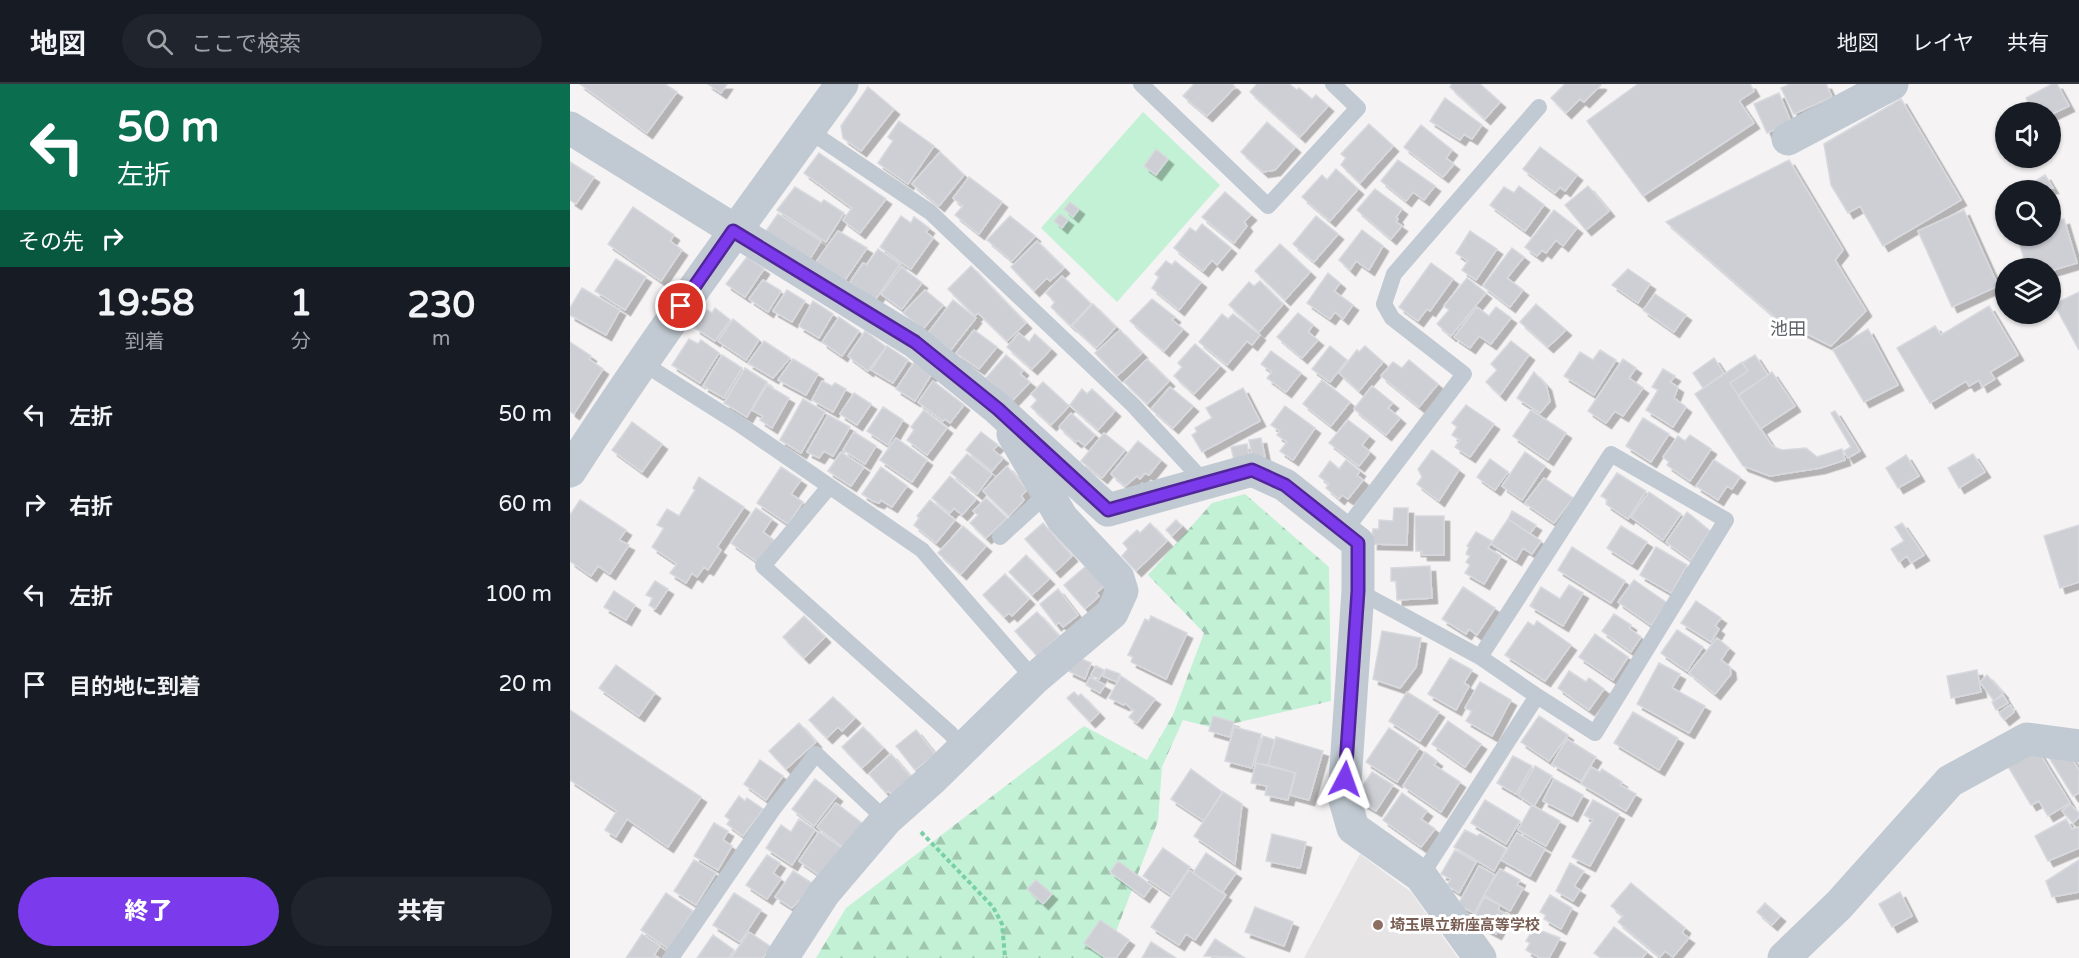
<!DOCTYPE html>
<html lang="ja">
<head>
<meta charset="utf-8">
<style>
	body { margin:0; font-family:"Varela Round","Noto Sans JP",sans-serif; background:#20242c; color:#f1f3f6; height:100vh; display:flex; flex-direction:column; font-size:22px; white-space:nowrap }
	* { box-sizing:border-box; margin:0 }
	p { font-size:20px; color:#9ea1a6 }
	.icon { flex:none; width:33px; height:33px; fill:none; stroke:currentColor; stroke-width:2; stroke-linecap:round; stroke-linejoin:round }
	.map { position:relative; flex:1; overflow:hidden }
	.side { display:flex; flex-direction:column; background:#171b24; width:570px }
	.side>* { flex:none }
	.top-card { background:#0b6e4f; color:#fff; overflow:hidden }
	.tools { position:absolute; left:1425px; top:18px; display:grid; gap:12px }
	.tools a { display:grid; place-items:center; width:66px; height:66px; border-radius:50%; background:#171b24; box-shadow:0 2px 4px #0004; font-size:30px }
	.pin { position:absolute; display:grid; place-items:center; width:51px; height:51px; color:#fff; margin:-26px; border:3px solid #fff; border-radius:50%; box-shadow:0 2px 6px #0007 }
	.me { position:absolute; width:66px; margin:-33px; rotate:4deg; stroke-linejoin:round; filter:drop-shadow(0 0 4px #0008) }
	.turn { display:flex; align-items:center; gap:21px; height:126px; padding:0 18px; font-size:27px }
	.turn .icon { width:78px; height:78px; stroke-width:2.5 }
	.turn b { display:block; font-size:42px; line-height:51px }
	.then { display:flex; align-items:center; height:57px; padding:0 18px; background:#0003; gap:12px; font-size:22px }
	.eta { display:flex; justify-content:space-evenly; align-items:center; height:102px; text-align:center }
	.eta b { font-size:36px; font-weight:800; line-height:42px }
	.primary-button { display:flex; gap:12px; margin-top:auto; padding:12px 18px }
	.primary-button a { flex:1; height:69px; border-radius:36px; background:#7c3aed; color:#fff; font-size:24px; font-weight:800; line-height:69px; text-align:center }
	.primary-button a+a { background:#20242c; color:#f1f3f6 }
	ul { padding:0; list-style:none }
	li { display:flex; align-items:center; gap:18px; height:90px; padding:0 18px }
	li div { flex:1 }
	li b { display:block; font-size:22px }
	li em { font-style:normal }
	header { display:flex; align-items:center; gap:36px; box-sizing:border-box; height:84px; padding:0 30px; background:#171b24; border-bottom:2px solid #363941 }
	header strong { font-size:28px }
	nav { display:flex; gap:33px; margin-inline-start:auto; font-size:21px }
	.search { width:420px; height:54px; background:#20242c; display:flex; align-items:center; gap:15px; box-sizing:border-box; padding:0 21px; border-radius:33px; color:#9ea1a6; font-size:22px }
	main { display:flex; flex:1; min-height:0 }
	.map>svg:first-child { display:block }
</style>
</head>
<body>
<header>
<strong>地図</strong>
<div class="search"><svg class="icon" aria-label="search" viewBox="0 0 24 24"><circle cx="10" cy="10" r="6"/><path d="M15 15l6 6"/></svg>ここで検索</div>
<nav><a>地図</a><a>レイヤ</a><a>共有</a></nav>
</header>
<main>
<section class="side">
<div class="top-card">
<div class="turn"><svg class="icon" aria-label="left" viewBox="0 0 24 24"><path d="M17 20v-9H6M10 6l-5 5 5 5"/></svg><div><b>50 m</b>左折</div></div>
<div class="then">その先<svg class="icon" aria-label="right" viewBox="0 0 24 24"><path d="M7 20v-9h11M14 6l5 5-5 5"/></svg></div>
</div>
<div class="eta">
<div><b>19:58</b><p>到着</p></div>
<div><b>1</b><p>分</p></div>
<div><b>230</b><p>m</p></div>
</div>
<ul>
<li><svg class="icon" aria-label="left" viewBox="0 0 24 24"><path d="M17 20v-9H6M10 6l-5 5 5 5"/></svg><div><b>左折</b></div><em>50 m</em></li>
<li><svg class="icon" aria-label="right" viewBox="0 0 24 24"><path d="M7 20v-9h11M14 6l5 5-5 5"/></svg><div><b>右折</b></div><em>60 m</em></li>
<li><svg class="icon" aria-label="left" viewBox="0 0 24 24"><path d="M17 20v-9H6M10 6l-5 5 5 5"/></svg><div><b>左折</b></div><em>100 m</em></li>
<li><svg class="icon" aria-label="arrive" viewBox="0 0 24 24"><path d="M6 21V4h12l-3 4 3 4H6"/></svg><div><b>目的地に到着</b></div><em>20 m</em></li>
</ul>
<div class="primary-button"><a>終了</a><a>共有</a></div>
</section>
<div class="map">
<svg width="1509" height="874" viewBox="0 0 1509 874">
	<defs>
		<pattern id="forest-firs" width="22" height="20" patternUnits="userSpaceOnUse" patternTransform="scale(1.5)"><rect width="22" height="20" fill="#c3f1d5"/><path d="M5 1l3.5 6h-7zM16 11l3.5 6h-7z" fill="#a0c6b0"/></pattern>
		<filter id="shadow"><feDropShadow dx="5.5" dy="5.5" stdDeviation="0" flood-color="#0004"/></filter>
	</defs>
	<rect width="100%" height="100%" fill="#f5f3f3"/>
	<path fill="#e6e4e5" d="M790 770 841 808 888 874H734Z"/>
	<path fill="url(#forest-firs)" d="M675 410 759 483 761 617 644 644 613 636 592 683 588 737 536 874H246L276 824 514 642 577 676 603 631 634 549 578 491 642 419Z"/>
	<path fill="#c3f1d5" d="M573 28 650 101 547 218 471 144Z"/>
	<path fill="#cdcfd5" stroke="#d7d9de" stroke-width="1.5" filter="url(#shadow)" d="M10 0H95L107 8 77 49Z
		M138 0H157L151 9Z
		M624 0H662L665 3 637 32 613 12Z
		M687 0H719L727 6 729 4 742 15 746 11 758 22 730 53 680 8Z
		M882 0H910L930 18 915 35 880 3Z
		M995 0H1030L1031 1 1014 18 1010 15 996 29 981 14Z
		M1068 0H1180L1184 7 1169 17 1184 39 1073 112 1017 37Z
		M1220 0H1256L1262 13 1224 30 1211 4Z
		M1482 0H1487L1499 22 1480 31V28H1463L1456 14Z
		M298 3 324 25 291 67 273 54 271 42Z
		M1209 9 1221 38 1197 49 1184 20Z
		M875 14 912 41 902 55 894 50 890 56 860 37Z
		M1331 15 1391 116 1313 162 1290 122 1278 129 1261 101 1254 60Z
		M329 37 364 62 338 100 308 79 323 57 318 53Z
		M697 38 725 63 705 86 693 88 671 68Z
		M799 40 823 62 790 99 771 81 776 74 771 70Z
		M851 41 882 66 876 74 884 80 873 93 834 63Z
		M970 63 1007 91 995 107 990 103 985 109 953 85Z
		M586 65 598 75 586 91 574 82Z
		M370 68 394 91 369 122 342 100Z
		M249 69 316 115 290 149 273 136 282 124 234 89Z
		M828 76 865 102 854 116 843 108 836 117 811 97Z
		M1219 76 1273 166 1265 176 1296 227 1261 262 1207 235 1096 138Z
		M0 78 24 93 6 120 0 116Z
		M766 85 788 105 760 137 732 113 752 91 757 96Z
		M1475 91 1483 104 1453 105Z
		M399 93 432 118 409 150 385 131 393 122 383 114Z
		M949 102 974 121 955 147 920 121 934 103 944 109Z
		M1018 102 1039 127 1016 146 995 121Z
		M225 103 251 119 254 116 274 129 256 158 207 126Z
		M805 105 832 125 826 133 828 135 826 138 832 142 821 155 787 126Z
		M655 108 681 131 674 138 677 142 664 159 632 133Z
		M500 118 509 125 503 133 494 125Z
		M63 123 104 151 100 157 112 166 91 197 38 160Z
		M984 126 1007 144 993 162 986 156 976 169 972 166 967 172 955 163Z
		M1394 126 1428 202 1382 223 1348 147Z
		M208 130 251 157 238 178 194 150Z
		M490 130 498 136 492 144 484 137Z
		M331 132 341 139 344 133 359 144 356 148 363 154 341 185 310 163Z
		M440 132 465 152 442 177 417 156Z
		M746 132 768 150 744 178 723 160Z
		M1494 135 1507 179 1480 187V184H1457L1447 152H1480V139Z
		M632 140 661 164 647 181 642 176 633 187 604 164 620 144 626 148Z
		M792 146 813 162 799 186 786 177 780 186 769 176Z
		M268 147 297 164 275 196 246 178Z
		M900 147 927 165 906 196 892 186 898 177 886 169Z
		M467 157 494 184 480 197 477 194 464 207 441 183Z
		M710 160 740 188 715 216 685 187Z
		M942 164 954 173 937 194 953 206 940 223 913 202Z
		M308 165 330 180 305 216 280 198 293 179 297 181Z
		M177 173 194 185 175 213 156 200Z
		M46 175 76 193 55 226 25 207Z
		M596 177 602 181 605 177 631 198 609 226 582 204 589 193 585 190Z
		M861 179 883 195 860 227 857 225 848 237 829 223Z
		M401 182 456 239 437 257 408 229 405 232 378 205Z
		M331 183 352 199 332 225 311 210Z
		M1058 185 1080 200 1068 219 1042 201Z
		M758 189 770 199 764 207 783 221 773 235 765 228 760 235 737 219Z
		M492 192 521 220 501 242 481 223 485 218 476 209Z
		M897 194 916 209 881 252 867 240 879 226 874 222Z
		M193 196 211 207 198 228 179 215Z
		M690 197 713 220 689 248 659 221 679 198 684 202Z
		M12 204 50 226 36 251 0 231V224Z
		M217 206 235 217 222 238 203 227Z
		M355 206 373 221 353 245 333 229Z
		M1509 208V266L1484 220Z
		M1085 210 1116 231 1104 248 1073 226Z
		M582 215 605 233 602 236 613 245 594 267 560 237Z
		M383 216 406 234 381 266 358 249Z
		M243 217 263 230 249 254 229 242Z
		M523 220 546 243 526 264 502 242Z
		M966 220 996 246 978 263 950 238Z
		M1419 222 1448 271 1420 288 1425 295 1412 303 1409 296 1399 302 1396 297 1360 319 1327 264 1365 242 1371 251Z
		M907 223 919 232 926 223 941 234 921 260 909 252 900 264 884 253Z
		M145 224 160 236 145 257 125 244 137 226 142 229Z
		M728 229 743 241 738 248 748 256 732 274 707 253Z
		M652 230 658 235 663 230 690 251 682 261 677 257 657 281 629 258Z
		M269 233 289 247 272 272 252 258Z
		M163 235 189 256 176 276 148 257Z
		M1298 245 1328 301 1294 318 1263 266Z
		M404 246 427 263 409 285 386 269Z
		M550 246 572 269 547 292 525 269Z
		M295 247 316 263 298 287 278 272Z
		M449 249 459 258 465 250 481 265 462 285 437 263Z
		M119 255 128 260 131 256 149 269 130 299 102 281Z
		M194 257 220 274 203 294 178 279Z
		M941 257 959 271 930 311 916 298 927 286 921 280Z
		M0 258 21 272 19 275 33 285 4 330 0 327Z
		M625 260 650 282 624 310 604 292 612 283 608 279Z
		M317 262 338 276 323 299 301 286Z
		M760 262 777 276 760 298 742 285Z
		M795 262 813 278 789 307 769 289 787 266 789 268Z
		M1030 266 1046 276 1024 311 994 292 1010 268 1023 276Z
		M701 267 731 289 716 308 697 294 702 288 691 280Z
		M152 271 172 284 154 314 133 302Z
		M436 271 453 286 450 290 460 298 442 317 416 294Z
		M1185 271 1198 291 1168 311 1160 299 1178 287 1172 279Z
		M1144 274 1154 289 1133 304 1123 289Z
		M223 275 248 290 236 311 208 296Z
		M577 275 599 297 577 320 554 298Z
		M1053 275 1066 284 1059 294 1073 304 1053 332 1045 327 1036 339 1018 327Z
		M839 276 868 300 849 323 811 292 823 278 832 284Z
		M345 277 363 288 345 317 326 305Z
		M1172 278 1178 287 1160 299 1202 362 1212 366 1236 364 1247 373 1272 365 1275 376 1250 384 1200 392 1173 382 1125 310Z
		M175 284 197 298 177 333 154 319Z
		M1093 285 1105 292 1100 298 1108 303 1104 314 1116 323 1103 343 1076 326 1088 306 1082 303Z
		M964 288 976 301 980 317 970 329 947 314Z
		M1202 288 1225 322 1190 345 1168 312Z
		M752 296 780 318 761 342 733 320Z
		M252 297 262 302 265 299 276 305 263 328 242 316Z
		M363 297 394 321 380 339 375 335 373 337 348 318Z
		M473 298 499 322 481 341 461 323 467 316 461 310Z
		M197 301 219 314 202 344 190 336 193 332 182 326Z
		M802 302 823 319 818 324 830 334 816 351 784 325Z
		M600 303 623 322 603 344 581 325Z
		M673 304 690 337 632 368 622 351 627 348 625 344 642 334 636 324Z
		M512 305 517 310 522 305 545 327 528 346 500 321Z
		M284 309 301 320 287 341 270 330Z
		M233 315 255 328 231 369 210 356Z
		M896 321 924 340 900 373 885 363 890 356 882 351 887 343 882 339Z
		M715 322 745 344 723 376 710 367 717 358 707 351 710 347 701 341Z
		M313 323 333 336 318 361 297 347Z
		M354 326 377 344 357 371 337 356 344 346 341 343Z
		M961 326 996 349 978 376 943 352Z
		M1265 327 1290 367 1278 374 1274 367 1281 363 1261 329Z
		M501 329 525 351 515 362 508 356 506 358 489 343Z
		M258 331 280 343 263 372 254 367 249 374 237 368Z
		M1073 334 1099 350 1081 378 1056 362Z
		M778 336 799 352 792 361 800 368 789 382 759 359Z
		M62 338 92 360 72 388 42 366Z
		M284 348 306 362 295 380 273 366Z
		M411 348 428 361 423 366 433 374 422 387 396 366Z
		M534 349 555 366 532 394 511 377Z
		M1120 351 1141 365 1120 397 1097 381 1099 378 1093 373 1108 352 1115 357Z
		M326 354 357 376 342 398 310 376Z
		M691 354 695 373 683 376 679 356Z
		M568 357 591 376 579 391 575 389 570 395 567 392 555 402 541 390Z
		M677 360 680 376 665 380 661 363Z
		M862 366 889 386 869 417 847 400 852 393 848 385Z
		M271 368 294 383 281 402 258 387Z
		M955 368 975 382 952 416 932 402Z
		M397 370 422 390 407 410 381 389Z
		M1403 370 1415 388 1389 404 1378 384Z
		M1336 371 1349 392 1328 404 1316 384Z
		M920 375 938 388 925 406 907 393Z
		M776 376 790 387 787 391 793 396 778 415 772 411 769 415 756 404 759 400 749 392 760 377 769 385Z
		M1144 376 1170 393 1162 405 1157 402 1148 416 1126 402Z
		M437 382 457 406 451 412 454 416 439 432 413 407Z
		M211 383 231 396 221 410 233 418 218 440 187 419Z
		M311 383 337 402 322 423 311 416 309 419 303 417 292 410Z
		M1047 389 1076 407 1058 435 1036 420 1038 416 1031 412Z
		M380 392 406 415 392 431 384 424 380 429 362 414Z
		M129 393 174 423 147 463 151 466 138 486 134 483 127 493 122 489 116 499 100 489 107 480 82 463 94 444 87 441 97 425 109 432 125 406 123 404Z
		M974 394 1003 414 984 439 955 419Z
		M1079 408 1111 430 1093 456 1061 433Z
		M416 414 437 434 416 454 400 439 408 431 403 427Z
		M10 416 56 446 49 456 59 461 40 490 28 482 21 492 0 477V431Z
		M360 416 385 436 366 459 344 441 349 434 347 432Z
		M186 424 202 435 193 448 205 457 189 479 161 459Z
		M824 424H838L837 461 802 460 803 445H809V436L823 437Z
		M942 427 966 441 960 450 938 435Z
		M1117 428 1140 447 1121 476 1096 458Z
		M845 432H874V471H852V467H846Z
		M938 435 971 457 962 470 953 464 946 476 921 460Z
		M606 436 612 442 602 452 596 446Z
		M473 439 502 472 485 488 455 455Z
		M580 439 597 457 566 487 552 472 558 465 553 459 567 446 570 449Z
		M1332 439 1354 471 1341 479 1337 472 1329 478 1321 465 1334 457 1325 443Z
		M1509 441V498L1490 504 1474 452Z
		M393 442 416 462 391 490 368 469Z
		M1051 442 1077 458 1062 480 1037 464Z
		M906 448 922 457 918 464 931 472 914 500 895 489 900 481 896 478 900 472 896 470 899 463 897 462Z
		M1002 463 1055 497 1041 519 988 486Z
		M1086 463 1117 481 1101 509 1070 491Z
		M456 471 479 495 462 511 439 488Z
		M516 482 534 502 526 509 529 512 515 525 494 501Z
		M860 482 862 514 827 516 826 497H821V484Z
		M435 490 459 515 442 532 439 529 434 533 413 511Z
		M1064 496 1097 519 1081 541 1048 518Z
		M85 497 98 505 85 525 79 521 83 514 76 511Z
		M999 501 1013 509 993 542 960 522 971 503 990 515Z
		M893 503 925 524 907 551 899 545 896 550 872 535Z
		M488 505 508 531 493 543 489 538 486 541 470 520Z
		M44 507 65 521 56 536 34 523Z
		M1126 517 1151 534 1145 542 1149 545 1141 558 1111 539Z
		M467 528 489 552 467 572 445 547Z
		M1044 530 1061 541 1059 544 1071 553 1061 568 1032 547Z
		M234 532 255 553 234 574 213 553Z
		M581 532 617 549 596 595 561 578 563 573 558 571 575 535 579 537Z
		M967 537 1001 561 975 597 935 571 958 538 964 542Z
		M1107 546 1133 563 1117 587 1091 569Z
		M812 547 851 554 846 583 830 604 803 595Z
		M1025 550 1058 573 1043 596 1009 573Z
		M1147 554 1159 564 1151 576 1160 583 1161 590 1145 610 1119 589Z
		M505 572 521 579 515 595 498 587Z
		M880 574 902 586 894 599 899 602 886 626 858 610Z
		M1089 579 1110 590 1102 604 1135 622 1119 649 1067 620Z
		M46 581 85 609 69 632 29 604Z
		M526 582 534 586 529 595 521 591Z
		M536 585 550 590 547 598 533 592Z
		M1407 586 1411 608 1381 614 1377 592Z
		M999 587 1016 598 1019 594 1034 605 1019 626 988 604Z
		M1417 591 1433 609 1424 617 1410 598Z
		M551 592 585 615 567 639 559 633 564 627 555 619 554 621 539 614Z
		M520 593 535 601 530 609 516 601Z
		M910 598 941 616 922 652 896 637 902 627 895 624Z
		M504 608 508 612 511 610 529 629 520 638 497 614Z
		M837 608 869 628 850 657 819 637Z
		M1433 611 1438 619 1426 626 1422 618Z
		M263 613 285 634 272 647 268 643 257 654 239 636Z
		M1440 621 1444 628 1434 636 1429 629Z
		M0 626 131 713 98 763 57 735 46 753 35 746 47 727 0 696Z
		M1063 628 1108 654 1089 686 1044 659Z
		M643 632 664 638 660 653 639 647Z
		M969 632 998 651 979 677 951 658Z
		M878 637 911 660 895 683 862 660Z
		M229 639 246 658 216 685 199 667Z
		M293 643 313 664 292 684 272 663Z
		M664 643 691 650 682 684 655 677Z
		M819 644 849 664 827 698 796 678Z
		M346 646 365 670 345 686 326 662Z
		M693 652 705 656 698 681 685 679Z
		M706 653 753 667 739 716 720 711 726 689 698 681Z
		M997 655 1026 673 1011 697 982 680Z
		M1462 657 1500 719 1478 732 1469 717 1461 721 1436 679Z
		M1494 662 1509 686V709L1503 712 1478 672Z
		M855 668 867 677 864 681 890 698 871 728 833 702Z
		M321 670 341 693 321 710 318 707 316 709 299 690Z
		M943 672 962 682 946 710 927 699Z
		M190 676 213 692 196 716 174 700Z
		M686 679 725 689 718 716 695 711 697 702 681 699Z
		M965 682 982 692 964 722 948 711Z
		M1021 683 1030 688 1032 685 1052 698 1050 701 1066 710 1056 727 1011 700Z
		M621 685 652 708 634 737 601 715Z
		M802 688 823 701 806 727 788 716 794 705 792 703Z
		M245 695 267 712 244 742 222 725Z
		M984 695 1013 711 1002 732 973 717Z
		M653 708 672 720 665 780 624 752Z
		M832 709 857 727 851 735 865 745 851 763 813 736Z
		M169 712 175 717 177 714 193 725 173 752 157 740 160 736 155 732Z
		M915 716 950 737 936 760 901 739Z
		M1023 716 1049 730 1020 782 1002 773 1023 736 1014 731Z
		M266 719 293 740 274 764 247 743Z
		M1500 720 1509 729V733L1503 739 1492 727Z
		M962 721 990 737 976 762 948 746Z
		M229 735 245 746 222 781 196 764 211 741 221 748Z
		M1496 735 1502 745 1509 743V764L1478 777 1465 752Z
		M144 739 158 747 153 756 162 762 148 786 124 772Z
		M895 746 907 752 910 750 936 765 924 787 884 763Z
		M249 748 272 764 252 793 229 777Z
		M947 749 975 765 960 792 931 776Z
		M702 750 736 758 730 784 696 777Z
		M593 764 620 783 601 811 573 792Z
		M885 766 906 778 889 809 877 801 881 795 871 790Z
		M636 769 666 789 652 809 623 789Z
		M197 771 210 779 203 789 211 795 197 815 176 801Z
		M124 776 146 789 126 821 104 807Z
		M1509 776V808L1482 813 1476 797Z
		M548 777 582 802 574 813 540 788Z
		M1000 779 1014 787 1004 802 1010 806 1003 817 986 807Z
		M909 782 925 791 904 829 888 821Z
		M930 785 950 796 947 801 953 804 940 827 914 811Z
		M619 786 656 811 625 856 616 850 609 861 581 843Z
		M223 787 245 801 233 819 229 816 222 824 205 813Z
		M466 796 482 810 473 820 457 805Z
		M1061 799 1115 844 1112 849 1119 854 1103 873 1095 867 1090 873 1048 838 1053 832 1041 822Z
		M1330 808 1342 832 1322 843 1309 820Z
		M96 809 123 827 99 865 71 846Z
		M164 809 191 826 170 858 143 841Z
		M980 811 1002 824 991 845 974 835 976 831 970 828Z
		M914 813 930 821 928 826 937 830 926 850 907 840 909 836 904 834Z
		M1195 819 1210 832 1202 841 1187 828Z
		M685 823 723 838 714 862 675 848Z
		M530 836 559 856 546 874H536L514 859Z
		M1044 843 1077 868 1072 874H1031L1024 869Z
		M964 844 990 854 979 874H970L956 866 960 859 956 857Z
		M179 848 201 863 193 874H161Z
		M72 850 90 862 84 871 89 874H56Z
		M143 851 164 866 159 874H127Z
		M645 855 675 874 634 872Z
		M581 858 606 874H572Z"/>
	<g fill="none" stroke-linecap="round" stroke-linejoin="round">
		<path stroke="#7ad0a6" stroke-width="4" stroke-dasharray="4.5 3" stroke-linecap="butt" d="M351 748 423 823 432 840 435 873 433 874"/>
		<path stroke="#c1cad2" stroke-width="16" d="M571 0 698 122 788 24 763 0
			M238 46 360 128 563 321 636 400
			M71 278 169 340 352 466 464 595
			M259 403 193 482 380 649 392 663
			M773 449 894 290 822 234 814 220 824 190 969 23
			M430 453 477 410
			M788 507 910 573 967 612 851 792
			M910 573 1041 370 1156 436 1025 649 967 612
			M101 874 204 724 246 670 316 736"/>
		<path stroke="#c1cad2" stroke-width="33" d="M0 44 345 258 428 325 538 426 682 386 715 401 788 459V507L774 713 783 744 851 792 910 874
			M1218 55 1322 0
			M212 874 254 809 316 736 361 696 464 595 542 529 552 507 548 494 492 434 443 350
			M1214 874 1269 821 1380 697 1457 655 1509 662"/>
		<path stroke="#c1cad2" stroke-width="33" d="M0 387C86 254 179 128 272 0"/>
	</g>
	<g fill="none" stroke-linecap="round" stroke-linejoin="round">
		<g stroke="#51269a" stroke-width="15">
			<path id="route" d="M111 222 163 147 345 258 428 325 538 426 682 386 715 401 788 459V507L775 695"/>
		</g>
		<use href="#route" stroke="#7c3aed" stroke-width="10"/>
	</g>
	<circle fill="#8d6e63" stroke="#fff" stroke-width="2" cx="808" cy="841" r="6"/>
	<g text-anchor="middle" stroke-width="6" stroke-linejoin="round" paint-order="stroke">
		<g font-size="15" font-weight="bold" fill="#785e54" stroke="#fff" text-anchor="start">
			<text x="820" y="846">埼玉県立新座高等学校</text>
		</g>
		<g font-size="18" fill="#5f6368" stroke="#fff">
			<text x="1218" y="251">池田</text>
		</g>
	</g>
</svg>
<div class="tools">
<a><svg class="icon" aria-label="sound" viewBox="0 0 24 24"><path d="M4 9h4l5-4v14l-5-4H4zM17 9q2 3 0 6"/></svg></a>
<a><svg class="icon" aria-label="search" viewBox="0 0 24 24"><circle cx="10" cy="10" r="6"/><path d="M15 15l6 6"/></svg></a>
<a><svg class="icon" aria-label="layers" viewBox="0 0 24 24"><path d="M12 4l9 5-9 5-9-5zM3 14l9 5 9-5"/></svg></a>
</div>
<div class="pin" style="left:111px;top:222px;background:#d93025"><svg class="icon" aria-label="arrive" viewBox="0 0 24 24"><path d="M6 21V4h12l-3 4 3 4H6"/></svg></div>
<svg class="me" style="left:775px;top:695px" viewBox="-20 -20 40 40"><path d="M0-17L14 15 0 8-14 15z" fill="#7c3aed" stroke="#fff" stroke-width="4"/></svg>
</div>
</main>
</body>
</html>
